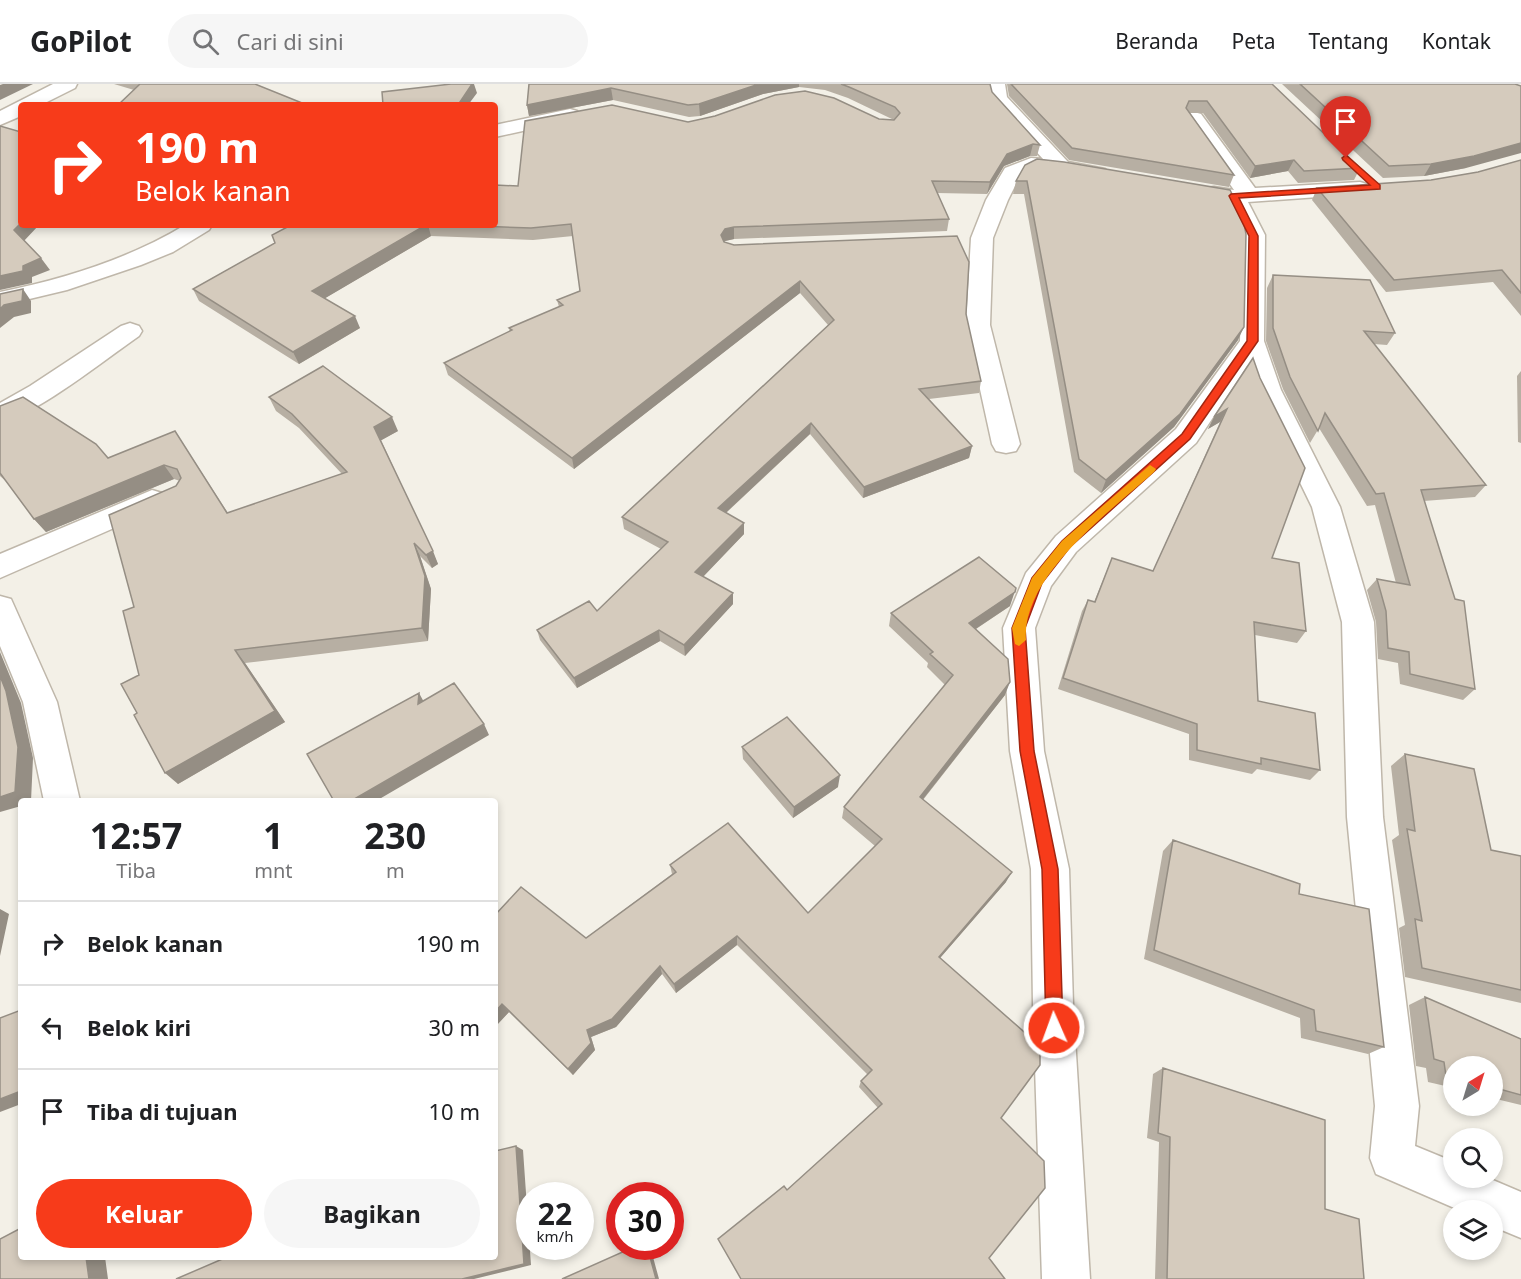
<!DOCTYPE html>
<html lang="id">
<head>
<meta charset="utf-8">
<style>
	body { margin:0; font-family:"Noto Sans",sans-serif; background:#f6f6f6; color:#202124; height:100vh; display:flex; flex-direction:column; font-size:22px; white-space:nowrap }
	* { box-sizing:border-box; margin:0 }
	p { font-size:20px; color:#757577 }
	.icon { flex:none; width:33px; height:33px; fill:none; stroke:currentColor; stroke-width:2; stroke-linecap:round; stroke-linejoin:round }
	.map { position:relative; flex:1; overflow:hidden }
	.details { position:absolute; left:18px; top:714px; width:480px; height:462px; display:flex; flex-direction:column; background:#fff; border-radius:6px; box-shadow:0 3px 9px #0003 }
	.details>* { flex:none }
	.guide { position:absolute; left:18px; top:18px; width:480px; height:126px; border-radius:6px; box-shadow:0 3px 9px #0003; background:#f73b1a; color:#fff; overflow:hidden }
	.needle { width:39px; rotate:38deg }
	.buttons { position:absolute; left:1443px; top:972px; display:grid; gap:12px }
	.buttons a { display:grid; place-items:center; width:60px; height:60px; border-radius:50%; background:#fff; box-shadow:0 3px 9px #0003; font-size:30px }
	.speed { position:absolute; left:516px; top:1098px; display:flex; gap:12px; font-size:30px; font-weight:700; text-align:center }
	.speed>* { display:grid; place-content:center; width:78px; height:78px; border-radius:50%; background:#fff; box-shadow:0 3px 9px #0003; line-height:1 }
	.speed small { font-size:15px; font-weight:400 }
	.speed .limit { border:9px solid #d22; background:#fff; color:#111 }
	.pin { position:absolute; display:grid; place-items:center; width:51px; height:51px; color:#fff; margin:-62px -26px; border-radius:50% 50% 50% 0; rotate:-45deg; box-shadow:0 0 6px #0007 }
	.pin .icon { rotate:45deg }
	.me { position:absolute; width:66px; margin:-33px; rotate:358deg; stroke-linejoin:round; filter:drop-shadow(0 0 4px #0008) }
	.turn { display:flex; align-items:center; gap:21px; height:126px; padding:0 18px; font-size:27px }
	.turn .icon { width:78px; height:78px; stroke-width:2.5 }
	.turn b { display:block; font-size:42px; line-height:51px }
	.eta { display:flex; justify-content:space-evenly; align-items:center; height:102px; text-align:center }
	.eta b { font-size:36px; font-weight:700; line-height:42px }
	.primary-button { display:flex; gap:12px; margin-top:auto; padding:12px 18px }
	.primary-button a { flex:1; height:69px; border-radius:36px; background:#f73b1a; color:#fff; font-size:24px; font-weight:700; line-height:69px; text-align:center }
	.primary-button a+a { background:#f6f6f6; color:#202124 }
	ul { padding:0; list-style:none }
	li { display:flex; align-items:center; gap:18px; height:84px; padding:0 18px; border-top:2px solid #e0e0e0 }
	li div { flex:1 }
	li b { display:block; font-size:22px }
	li em { font-style:normal }
	header { display:flex; align-items:center; gap:36px; box-sizing:border-box; height:84px; padding:0 30px; background:#fff; border-bottom:2px solid #e0e0e0 }
	header strong { font-size:28px }
	nav { display:flex; gap:33px; margin-inline-start:auto; font-size:21px }
	.search { width:420px; height:54px; background:#f6f6f6; display:flex; align-items:center; gap:15px; box-sizing:border-box; padding:0 21px; border-radius:33px; color:#757577; font-size:22px }
	.map>svg:first-child { display:block }
</style>
</head>
<body>
<header>
<strong>GoPilot</strong>
<div class="search"><svg class="icon" aria-label="search" viewBox="0 0 24 24"><circle cx="10" cy="10" r="6"/><path d="M15 15l6 6"/></svg>Cari di sini</div>
<nav><a>Beranda</a><a>Peta</a><a>Tentang</a><a>Kontak</a></nav>
</header>
<div class="map">
<svg width="1521" height="1195" viewBox="0 0 1521 1195">
	<rect width="100%" height="100%" fill="#f3f0e7"/>
	<g fill="none" stroke-linecap="round" stroke-linejoin="round">
		<g stroke="#bfb7aa" stroke-width="3">
			<path id="minor" d="M53 0H77L75 4 41 21H21V32L0 41V27Z
				M987 0H1005L1007 13 1068 78 1105 85 1108 89 1105 93 1098 95 1033 86 1020 92 1008 116 993 154 990 241 1020 360 1016 367 1006 369 996 367 992 360 966 241 971 154 986 116 1005 84 1031 74 1043 75 991 18Z
				M570 25 577 27 580 31 577 35 495 53V41Z
				M1194 28 1201 30 1255 104 1360 98 1367 100 1371 104 1367 108 1360 110 1248 118 1265 151 1264 257 1281 306 1340 423 1374 538 1383 733 1419 1022 1415 1062 1454 1078V1094H1488L1521 1108V1154L1492 1142V1126H1459L1376 1090 1370 1074 1375 1022 1347 733 1342 538 1312 423 1255 306 1247 282 1196 359 1076 468 1051 502 1035 544 1044 667 1069 785 1073 921 1090 1195H1042L1033 921 1031 785 1010 667 1003 544 1026 489 1056 452 1176 345 1240 257 1243 151 1226 117 1206 114 1203 109 1206 104 1214 103 1234 106 1184 34 1187 30Z
				M185 141H212L209 146 173 168 141 181 67 206 0 222V208C64 195 129 175 185 141Z
				M130 239 139 242 142 247 139 252C103 277 40 328 0 339V319L30 302 121 242Z
				M152 406 162 409 166 416 162 423 0 494V470Z
				M0 512 11 515 57 618 80 717H44L23 618 0 562Z"/>
		</g>
		<use href="#minor" fill="#fff" fill-rule="evenodd"/>
	</g>
	<path fill="#b7afa3" d="M114 0H255L134 6Z
		M529 0H990L992 8 1040 61 1037 72H1030L1004 82 987 110 937 109 949 135 947 147 734 155 725 157 724 158 966 230 981 297 979 309 929 315 972 362 969 374 863 414 810 350 726 429 744 450 703 493 733 509V520L685 572 660 557 577 604 540 556 537 546 597 527 661 465 624 445 622 433 828 241 800 209 574 385 448 291 444 279 510 247 509 244 559 223 557 216 580 207 573 152 533 156 431 152 325 214 360 244 299 280 199 217 193 205 275 159 291 141H495L518 102 688 38 894 36 848 14 825 6 799 3 763 10 700 32 689 33 613 16 529 32 527 21Z
		M1007 0H1272L1360 84 1354 96 1298 99 1288 87 1250 94 1203 29H1190L1234 91 1229 103 1069 76 1009 12Z
		M1282 0H1515L1466 84 1424 92 1383 94Z
		M1521 76V232L1493 198 1386 208 1312 116 1317 104 1431 96 1478 88Z
		M1025 81 1238 256 1174 343 1101 409 1074 388 1024 110H1013L1016 97Z
		M1273 191 1395 249 1387 261 1374 260 1486 401 1475 413 1424 417 1475 605 1463 616 1400 600 1398 579 1378 575 1376 538 1367 506 1377 495 1396 499 1375 421 1367 422 1319 344 1310 359 1283 305 1266 257 1267 204Z
		M1253 274 1272 474 1306 547 1297 559 1255 551 1258 617 1320 686 1310 696 1257 685 1252 690 1189 676V650L1058 605 1082 527 1088 516 1094 518 1112 474 1153 487 1220 338 1208 345 1214 333Z
		M1521 287V359L1518 358 1517 292Z
		M269 313 398 347 381 356 438 480 432 484 420 472 431 505 428 557 245 579 285 638 178 700 137 629 139 591 134 523 176 402 180 397 174 395 46 448 34 435 8 399 0 392V322L108 374 175 347 228 429 342 390 299 344 276 327Z
		M1010 522 976 545 1005 611 923 716 1006 798 940 874 1040 962 787 1106 878 1024 859 1003 861 997 868 991 737 861 676 909 662 890 616 943 591 953 595 966 573 991 509 928 495 943V831L586 854 672 790 670 781 808 829 875 762 842 734 844 723 945 601 927 583 928 579 889 542 891 529Z
		M742 663 838 703 793 734 743 675Z
		M1405 670 1491 766 1521 772V919L1405 893 1399 844 1405 841 1392 756 1399 751 1391 682Z
		M1173 756 1299 810 1384 963 1368 970 1301 954 1300 934 1144 875 1163 767Z
		M1425 913 1521 955V1021L1492 1014V982H1454V1004L1428 998 1426 984 1416 982 1409 921Z
		M1163 984 1325 1125 1364 1195H1155L1159 1058 1147 1054 1153 990Z"/>
	<path fill="#958e84" d="M3 0H33L0 16V1Z
		M472 0H474L477 9 468 21H458Z
		M759 0H799V3L763 10 700 32 699 20Z
		M611 4 613 16 529 32 527 21Z
		M1521 59V69L1466 84 1424 92 1431 80Z
		M1033 60 1030 72 1004 82 987 110 990 98 1007 70Z
		M1294 76 1288 87 1250 94 1255 82Z
		M21 139V141H39L23 158 14 146Z
		M426 141H428L431 152 317 219 312 207Z
		M734 143V155L725 157 721 163V151L725 145Z
		M41 174 50 186 32 193V199L0 206V192Z
		M800 197V209L574 385 572 374Z
		M23 205 31 217V229L14 233 0 244V225Z
		M355 232 360 244 299 280 293 268Z
		M1244 243 1238 256 1174 343 1101 409 1106 396Z
		M1227 325 1220 338 1208 345 1214 333Z
		M392 333 398 347 380 357 374 343Z
		M811 339 810 350 718 436V424Z
		M972 362 969 374 863 414 864 403Z
		M164 381 174 395 46 448 34 435Z
		M744 439V450L696 500 695 488Z
		M414 459 420 472 431 505 428 557 422 544Z
		M433 467 438 480 432 484 426 471Z
		M1016 504 1010 522 965 552 969 539Z
		M733 509V520L685 572 684 561Z
		M659 546 660 557 577 604 574 594Z
		M235 566 245 579 285 638 178 700 165 689Z
		M0 568 21 619 33 674 31 717H21V722L0 728Z
		M1010 598 1005 611 916 724 920 713Z
		M419 609 425 620H418Z
		M484 640 489 651 376 717H351Z
		M840 691 838 703 793 734 794 723Z
		M1012 788 1006 798 934 881 939 873Z
		M0 825 9 830 0 872Z
		M737 852V861L676 909 674 900Z
		M660 882 662 890 616 943 591 953 595 966 573 991 568 985 587 946Z
		M502 920 509 928 495 943V928Z
		M21 1007V1020L0 1028V1015Z
		M516 1062 523 1066 531 1181 474 1195H462Z
		M647 1162H650L659 1195H656Z
		M86 1173H105L108 1195H89Z"/>
	<path fill="#d5cbbd" stroke="#958e84" stroke-width="1.5" d="M140 0H255L307 21H118Z
		M451 0H472L458 21H383L382 8Z
		M529 0H759L699 20 688 21 611 4 527 21Z
		M841 0H990L992 8 1040 61 1033 60 1007 70 990 98 932 97 949 135 734 143 725 145 721 151 724 158 734 161 957 152 969 178 966 230 981 297 919 305 972 362 864 403 811 339 718 424 744 439 695 488 733 509 684 561 659 546 574 594 537 546 589 517 597 527 668 458 622 433 834 236 800 197 572 374 444 279 512 246 509 244 563 221 557 216 580 207 571 140 531 144 452 141H495V101L518 102 525 37 612 21 688 38 715 32 775 11 805 7 834 14 879 35 894 36 900 29 895 23 849 3Z
		M1011 0H1272L1360 84 1304 87 1294 76 1255 82 1207 17H1189L1186 24 1234 91 1072 64Z
		M1300 0H1515L1521 2V59L1474 72 1431 80 1389 82Z
		M0 42 21 48V139L14 146 41 174 23 182V187L0 192Z
		M1037 75 1064 78 1230 106 1242 130 1246 150 1244 243 1180 330 1106 396 1079 375 1027 97H1016L1025 81Z
		M1521 76V209L1502 186 1394 196 1317 104 1431 96 1478 88Z
		M291 141H426L312 207 355 232 293 268 193 205 275 159 272 151Z
		M1273 191 1370 196 1395 249 1364 247 1486 401 1421 406 1455 515 1464 517 1475 605 1410 590 1409 568 1388 564 1386 527 1377 495 1410 501 1384 409 1376 410 1325 329 1318 347 1290 293 1273 244Z
		M23 205 22 217 4 221 0 225V210Z
		M1253 274 1260 294 1305 384 1272 474 1299 479 1306 547 1254 538 1258 617 1315 629 1320 686 1261 674V680L1197 666V640L1063 594 1088 516 1095 518 1112 474 1153 487 1227 325 1214 333Z
		M323 282 392 333 374 343 433 467 426 471 414 459 425 492 422 544 235 566 275 627 165 689 134 631 137 629 121 600 139 591 123 527 134 523 109 431 176 402 181 394 177 385 164 381 34 435 0 389V322L23 313 96 360 108 374 175 347 227 429 347 388 292 330 269 313Z
		M979 473 1016 504 1015 508 969 539 1008 575 1010 598 920 713 1012 788 939 873 1040 962V981L1001 1034 1044 1077 1045 1104 989 1174 1005 1195H741L718 1155 784 1102 787 1106 882 1020 861 997 872 986 737 852 674 900 660 882 612 935 587 946 591 959 568 985 502 920 495 928V831L521 803 586 854 676 788 670 781 728 739 808 829 882 755 844 723 953 591 930 570 933 568 891 529Z
		M0 592 6 607 18 663 15 708 0 713Z
		M454 599 484 640 351 717H334L307 670 419 609 418 620Z
		M787 633 840 691 794 723 742 663Z
		M1405 670 1474 685 1491 766 1521 772V906L1422 884 1415 835 1422 837 1407 745 1415 747Z
		M1173 756 1300 800 1299 810 1369 825 1384 963 1316 947 1314 926 1154 866Z
		M1425 913 1521 955V1011L1492 1003V982H1454V994L1446 992 1444 978 1434 975Z
		M21 926V1007L0 1015V934Z
		M1163 984 1325 1036V1125L1359 1135 1364 1195H1167L1170 1053 1158 1049Z
		M516 1062 524 1180 462 1195H176L227 1173H495V1067Z
		M21 1144V1173H86L89 1195H0V1155Z
		M636 1162H647L656 1195H562Z"/>
	<path fill="#f73b1a" stroke="#a12611" stroke-width="1.5" d="M1346 71 1380 101V105L1239 114 1258 152V257L1190 355 1070 463 1042 499 1025 544 1034 667 1058 785 1063 944 1061 950 1054 953 1048 950 1046 944 1042 785 1020 667 1012 544 1032 494 1062 457 1182 350 1247 257 1249 152 1229 112 1231 110 1370 101 1343 76 1342 74Z"/>
	<path fill="#f59e0b" d="M1150 381 1156 385 1154 388C1111 427 1021 492 1026 556L1019 562 1015 560 1012 544 1032 494 1062 457Z"/>
</svg>
<div class="buttons">
<a><svg class="needle" viewBox="-14 -14 28 28"><path d="M0-13l5 13h-10z" fill="#e53935"/><path d="M0 13l5-13h-10z" fill="#757577"/></svg></a>
<a><svg class="icon" aria-label="search" viewBox="0 0 24 24"><circle cx="10" cy="10" r="6"/><path d="M15 15l6 6"/></svg></a>
<a><svg class="icon" aria-label="layers" viewBox="0 0 24 24"><path d="M12 4l9 5-9 5-9-5zM3 14l9 5 9-5"/></svg></a>
</div>
<div class="speed"><div>22<small>km/h</small></div><div class="limit">30</div></div>
<div class="pin" style="left:1346px;top:74px;background:#d93025"><svg class="icon" aria-label="arrive" viewBox="0 0 24 24"><path d="M6 21V4h12l-3 4 3 4H6"/></svg></div>
<svg class="me" style="left:1054px;top:944px" viewBox="-20 -20 40 40"><circle r="17" fill="#f73b1a" stroke="#fff" stroke-width="3"/><path d="M0-11L8 9 0 5-8 9z" fill="#fff"/></svg>
<div class="guide">
<div class="turn"><svg class="icon" aria-label="right" viewBox="0 0 24 24"><path d="M7 20v-9h11M14 6l5 5-5 5"/></svg><div><b>190 m</b>Belok kanan</div></div>
</div>
<section class="details">
<div class="eta">
<div><b>12:57</b><p>Tiba</p></div>
<div><b>1</b><p>mnt</p></div>
<div><b>230</b><p>m</p></div>
</div>
<ul>
<li><svg class="icon" aria-label="right" viewBox="0 0 24 24"><path d="M7 20v-9h11M14 6l5 5-5 5"/></svg><div><b>Belok kanan</b></div><em>190 m</em></li>
<li><svg class="icon" aria-label="left" viewBox="0 0 24 24"><path d="M17 20v-9H6M10 6l-5 5 5 5"/></svg><div><b>Belok kiri</b></div><em>30 m</em></li>
<li><svg class="icon" aria-label="arrive" viewBox="0 0 24 24"><path d="M6 21V4h12l-3 4 3 4H6"/></svg><div><b>Tiba di tujuan</b></div><em>10 m</em></li>
</ul>
<div class="primary-button"><a>Keluar</a><a>Bagikan</a></div>
</section>
</div>
</body>
</html>
